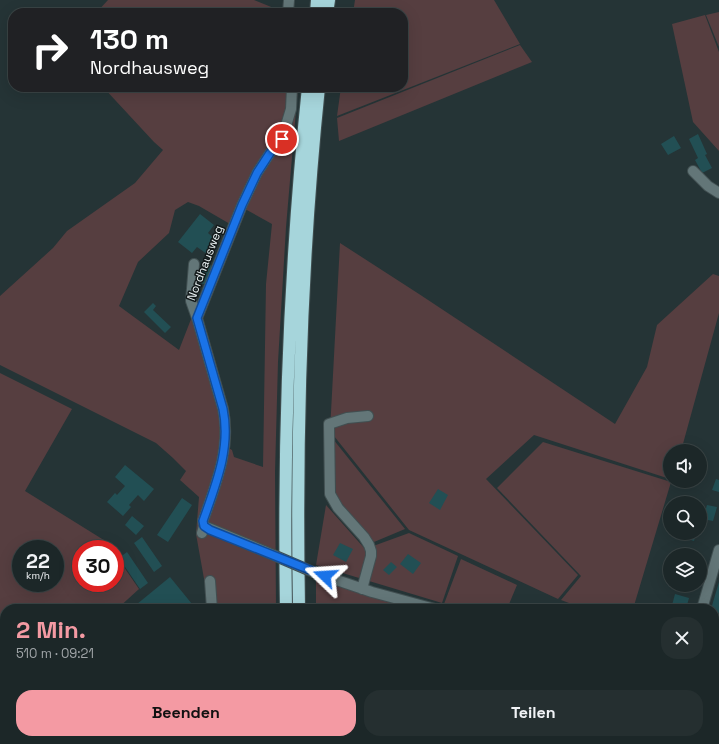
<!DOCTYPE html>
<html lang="de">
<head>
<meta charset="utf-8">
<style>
	body { margin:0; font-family:"Space Grotesk",sans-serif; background:#252f30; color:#f1f3f6; height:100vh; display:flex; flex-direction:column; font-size:15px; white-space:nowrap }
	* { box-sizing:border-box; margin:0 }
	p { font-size:13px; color:#a0a5a8 }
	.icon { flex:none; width:22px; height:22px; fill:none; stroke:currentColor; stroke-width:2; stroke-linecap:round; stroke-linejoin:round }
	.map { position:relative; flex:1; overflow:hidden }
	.drawer { position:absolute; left:0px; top:604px; width:719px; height:140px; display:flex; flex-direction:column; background:#1c2728; border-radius:16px 16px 0 0; box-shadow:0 4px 16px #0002,0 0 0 1px #3a4445 }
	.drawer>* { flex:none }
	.banner { position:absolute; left:8px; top:8px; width:400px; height:84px; border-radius:16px; box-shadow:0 4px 16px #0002,0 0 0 1px #3a4445; background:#202124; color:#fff; overflow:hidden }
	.fabs { position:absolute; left:663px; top:444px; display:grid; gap:8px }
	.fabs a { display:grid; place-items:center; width:44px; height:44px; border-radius:50%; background:#1c2728; box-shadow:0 4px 16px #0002,0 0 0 1px #3a4445; font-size:20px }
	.speed { position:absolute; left:12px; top:540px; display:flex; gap:8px; font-size:20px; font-weight:700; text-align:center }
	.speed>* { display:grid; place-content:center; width:52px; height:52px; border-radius:50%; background:#1c2728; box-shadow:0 4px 16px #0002,0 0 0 1px #3a4445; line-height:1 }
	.speed small { font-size:10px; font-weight:400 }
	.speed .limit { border:6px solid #d22; background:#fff; color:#111 }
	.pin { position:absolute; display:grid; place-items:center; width:34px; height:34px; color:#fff; margin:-17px; border:2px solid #fff; border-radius:50%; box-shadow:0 1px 4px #0007 }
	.me { position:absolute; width:44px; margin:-22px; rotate:290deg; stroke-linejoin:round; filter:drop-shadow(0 0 3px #0008) }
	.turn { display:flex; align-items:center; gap:14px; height:84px; padding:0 16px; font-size:18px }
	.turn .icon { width:52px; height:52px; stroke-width:2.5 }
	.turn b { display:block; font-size:28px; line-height:34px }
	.round { display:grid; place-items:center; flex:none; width:42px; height:42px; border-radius:16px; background:#252f30 }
	.summary { display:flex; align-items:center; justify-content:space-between; height:68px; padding:0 16px }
	h1 { font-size:24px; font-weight:600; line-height:30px; color:#f49aa3 }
	.cta { display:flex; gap:8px; margin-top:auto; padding:8px 16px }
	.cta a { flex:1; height:46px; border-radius:16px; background:#f49aa3; color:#111; font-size:16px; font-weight:600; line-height:46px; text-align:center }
	.cta a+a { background:#252f30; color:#f1f3f6 }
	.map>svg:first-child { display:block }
</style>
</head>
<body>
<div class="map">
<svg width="719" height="744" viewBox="0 0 719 744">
	<rect width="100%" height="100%" fill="#253436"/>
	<path fill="#263e40" d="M0 620 5 621V739H79V744H0Z
		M169 739H272L273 744H163Z"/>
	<path fill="#563e40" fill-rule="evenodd" d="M108 0H254L286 13H96Z
		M355 0H494L520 44 337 116 341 87H403V13H353Z
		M719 12V47L706 15Z
		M705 15 719 52V151L693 122 672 24Z
		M520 45 532 62 339 141 337 118Z
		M103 87H298L286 227 278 362 275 472 276 609H199L208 601 196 534 199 497 180 480 186 471 173 458 156 443 0 365V296L53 248 67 231 135 183 163 150 154 142ZM188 202 199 206 230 224 245 209 272 224 266 284 263 467 234 457 232 450 220 443 221 418 193 314 179 350 119 306 138 262 169 233 175 210Z
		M340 243 419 294 615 424 647 367 657 325 713 274 719 276V313L681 451H670V479L534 435 486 479 578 575 558 599 409 530 330 431Z
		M0 373 72 409 25 491 107 542 112 549H81V583H115V554L139 589 117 609H5V621L0 620ZM21 549H55V583H21Z
		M333 439 405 529 374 542 336 497Z
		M543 442 671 482 633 609H585L561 600 581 576 497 488Z
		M326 505 365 549 409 533 458 556 442 603 316 565Z
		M461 559 517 585 507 609H459L444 604Z
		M316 577 424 609H316Z
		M81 739H147L141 744H80Z
		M351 739H390L389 744H361Z"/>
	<path fill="#224f54" d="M698 134 707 154 705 155 712 168 702 173 695 160 698 158 689 139Z
		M674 136 681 148 668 155 661 144Z
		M200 214 214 225 208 233 217 241 207 254 197 247 192 253 178 242Z
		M204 263 214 267 206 285 196 281Z
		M153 303 156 306 153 310 171 327 165 333 144 312Z
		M125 465 154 489 144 501 138 495 129 505 131 507 123 516 107 502 115 493 117 495 125 486 115 477Z
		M716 479 719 480V492L712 490Z
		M438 489 448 495 440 510 429 503Z
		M182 498 192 505 168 542 157 535Z
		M707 505 717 507 713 521 703 519Z
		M132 516 144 526 136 535 125 525Z
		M679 533H696L694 541 678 536Z
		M142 537 162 566 154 572 134 543Z
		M340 543 353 549 346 562 333 555Z
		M680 548 693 551 692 555H678Z
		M127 552 148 583 140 589 119 558Z
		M408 554 421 563 413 574 400 564Z
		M391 562 397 567 389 575 383 570Z
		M170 577 192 604 185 609H131Z
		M719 582V613L714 612V609H711Z
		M669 585H682L680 590 668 586Z
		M675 594 689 598 686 609H671Z
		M714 620 719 621V627L714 643Z
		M0 624 3 625 1 639H0Z
		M0 692 5 693V739H73L72 744H0Z
		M714 724 719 726V742L709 740 714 739Z
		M571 739H583V744L570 742Z"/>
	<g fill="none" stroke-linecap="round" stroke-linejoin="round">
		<g stroke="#414f51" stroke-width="12">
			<path id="minor" d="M288 13 289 0
				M693 171 708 186 719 193
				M194 264 191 301 197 318 223 409C231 448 216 484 203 521L204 526 202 533
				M197 318 242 205 257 173 270 153 282 139 291 109 292 87
				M204 526 264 551
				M313 572 372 592 435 609
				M210 581 212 609
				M362 589 371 556V551L369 545 364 537 338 508 330 494 329 424 347 418 368 416
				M702 609 719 550
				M0 685H5
				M639 739 657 744H667
				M154 744 160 739
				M187 744 208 739
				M593 744 597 739"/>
		</g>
		<g stroke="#414f51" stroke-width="14">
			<path id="highway" d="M316 13 317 0
				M327 13 329 0
				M286 609C283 435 290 260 308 87
				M299 609C296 435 301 260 319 87
				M292 739V744
				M304 739V744
				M327 739 333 744"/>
		</g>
		<use href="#minor" stroke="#637678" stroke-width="10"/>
		<use href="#highway" stroke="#a6d5db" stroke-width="12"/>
		<g stroke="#414f51" stroke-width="12" stroke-linecap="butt">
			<path id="minor-bridge" d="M264 551 313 572"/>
		</g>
		<use href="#minor-bridge" stroke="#637678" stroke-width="10"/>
	</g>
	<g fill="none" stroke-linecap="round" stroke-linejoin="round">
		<g stroke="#114b97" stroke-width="10">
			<path id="route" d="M282 139 270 153 257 173 242 205 197 318 223 409C231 448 216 484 203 521L204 526 210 530 325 576"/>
		</g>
		<use href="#route" stroke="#1a73e8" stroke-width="7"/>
	</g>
	<g text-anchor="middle" stroke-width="3" stroke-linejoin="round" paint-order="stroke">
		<g font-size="12" fill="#ecf5f6" stroke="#141a1b">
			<text transform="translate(205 263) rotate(-69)" y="4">Nordhausweg</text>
		</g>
	</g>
</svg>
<div class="fabs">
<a><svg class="icon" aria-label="sound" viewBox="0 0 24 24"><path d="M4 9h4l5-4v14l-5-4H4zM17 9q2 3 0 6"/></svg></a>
<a><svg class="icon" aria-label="search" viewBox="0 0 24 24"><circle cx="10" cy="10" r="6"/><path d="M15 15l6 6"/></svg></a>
<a><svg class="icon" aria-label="layers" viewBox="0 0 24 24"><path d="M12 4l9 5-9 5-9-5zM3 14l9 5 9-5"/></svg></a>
</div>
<div class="speed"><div>22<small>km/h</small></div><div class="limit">30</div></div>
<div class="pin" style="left:282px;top:139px;background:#d93025"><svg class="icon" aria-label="arrive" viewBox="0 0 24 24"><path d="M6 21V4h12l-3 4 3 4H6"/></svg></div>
<svg class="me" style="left:325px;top:576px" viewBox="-20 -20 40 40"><path d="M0-17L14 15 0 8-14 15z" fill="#1a73e8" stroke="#fff" stroke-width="4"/></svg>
<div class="banner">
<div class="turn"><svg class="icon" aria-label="right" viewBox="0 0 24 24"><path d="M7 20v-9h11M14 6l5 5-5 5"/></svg><div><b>130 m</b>Nordhausweg</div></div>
</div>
<section class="drawer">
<div class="summary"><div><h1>2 Min.</h1><p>510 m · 09:21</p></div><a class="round"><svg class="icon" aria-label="close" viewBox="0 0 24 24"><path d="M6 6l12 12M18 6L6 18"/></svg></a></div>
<div class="cta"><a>Beenden</a><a>Teilen</a></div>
</section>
</div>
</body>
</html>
